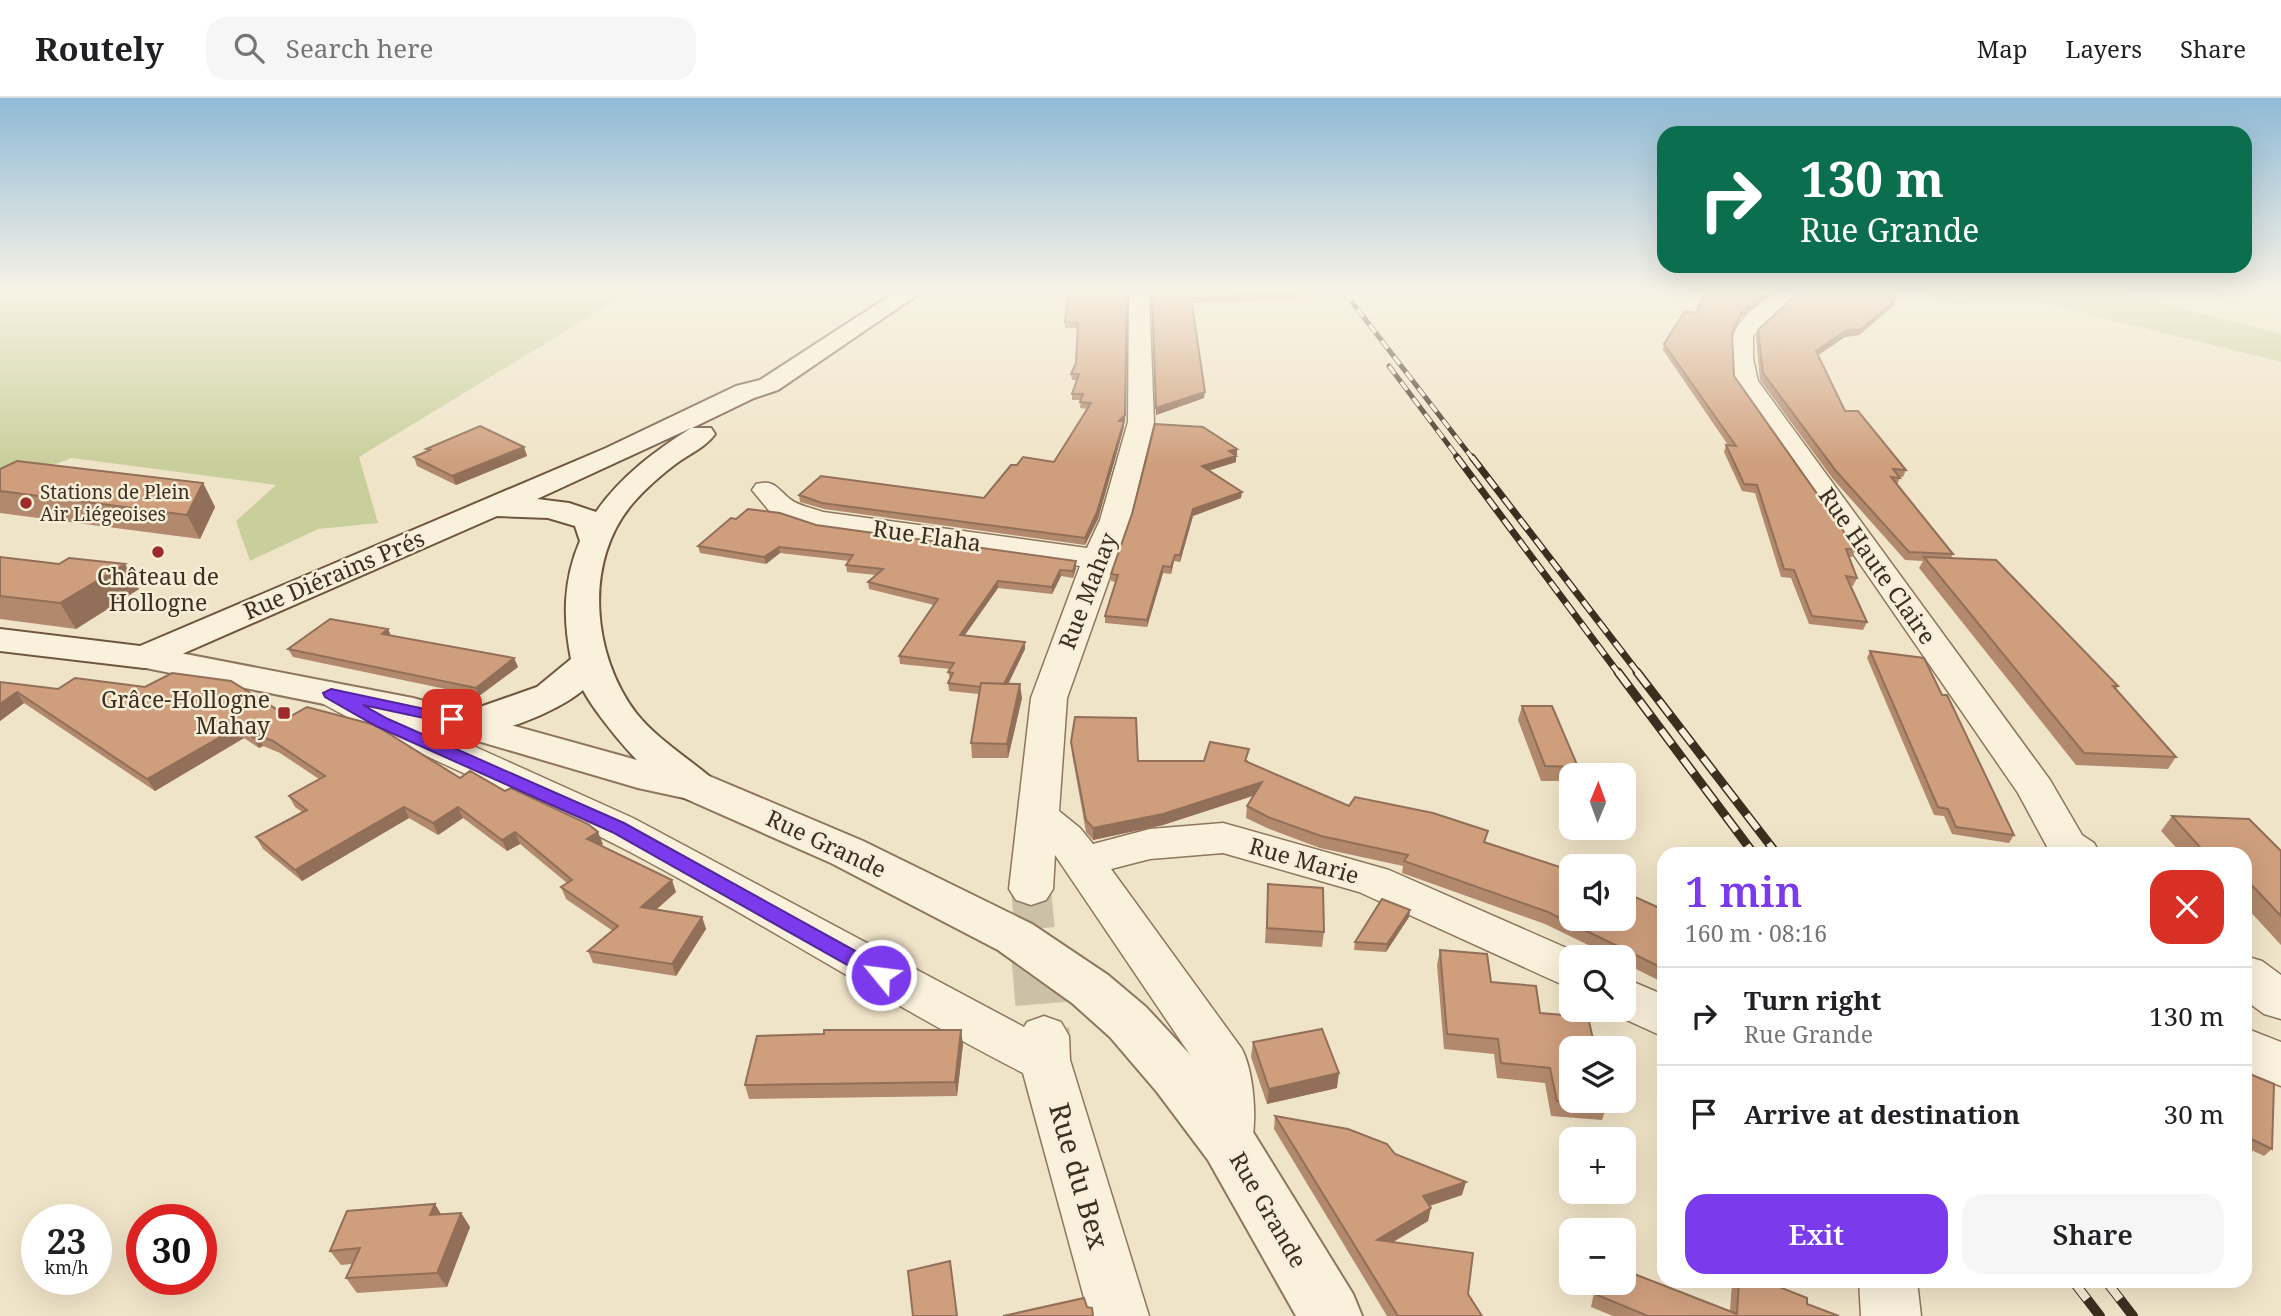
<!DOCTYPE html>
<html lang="en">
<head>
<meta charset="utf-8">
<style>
	body { margin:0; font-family:"Noto Serif",serif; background:#f6f6f6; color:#202124; height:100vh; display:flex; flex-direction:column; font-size:26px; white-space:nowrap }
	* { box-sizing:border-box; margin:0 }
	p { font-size:23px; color:#757577 }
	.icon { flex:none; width:38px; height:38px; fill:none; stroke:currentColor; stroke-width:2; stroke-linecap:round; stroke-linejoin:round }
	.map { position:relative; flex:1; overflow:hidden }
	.panel { position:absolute; left:1657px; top:749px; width:595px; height:441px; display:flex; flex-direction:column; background:#fff; border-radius:21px; box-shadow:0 7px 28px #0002 }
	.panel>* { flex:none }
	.banner { position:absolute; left:1657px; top:28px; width:595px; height:147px; border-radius:21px; box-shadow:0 7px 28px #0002; background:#0b6e4f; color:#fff; overflow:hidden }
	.needle { width:46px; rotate:1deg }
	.buttons { position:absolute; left:1559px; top:665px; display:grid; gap:14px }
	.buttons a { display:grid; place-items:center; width:77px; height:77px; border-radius:14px; background:#fff; box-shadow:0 7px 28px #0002; font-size:35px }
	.speed { position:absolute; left:21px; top:1106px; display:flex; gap:14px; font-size:35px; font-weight:700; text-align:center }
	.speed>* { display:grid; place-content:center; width:91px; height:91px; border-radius:50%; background:#fff; box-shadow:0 7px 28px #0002; line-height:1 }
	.speed small { font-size:18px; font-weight:400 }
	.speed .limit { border:10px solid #d22; background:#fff; color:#111 }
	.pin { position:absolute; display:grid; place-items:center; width:60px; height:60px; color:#fff; margin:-30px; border-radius:14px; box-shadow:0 4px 10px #0006 }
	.me { position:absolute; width:77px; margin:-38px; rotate:299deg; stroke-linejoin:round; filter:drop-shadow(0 0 5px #0008) }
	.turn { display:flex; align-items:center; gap:24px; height:147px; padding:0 28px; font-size:32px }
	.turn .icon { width:91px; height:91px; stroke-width:2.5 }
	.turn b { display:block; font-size:49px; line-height:60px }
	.round { display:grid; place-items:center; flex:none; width:74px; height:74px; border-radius:21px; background:#f6f6f6 }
	.summary { display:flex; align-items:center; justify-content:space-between; height:119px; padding:0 28px }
	h1 { font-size:42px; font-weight:600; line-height:52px; color:#7c3aed }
	.action { display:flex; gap:14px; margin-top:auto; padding:14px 28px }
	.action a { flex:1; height:80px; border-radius:21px; background:#7c3aed; color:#fff; font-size:28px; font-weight:600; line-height:80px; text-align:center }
	.action a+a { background:#f6f6f6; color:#202124 }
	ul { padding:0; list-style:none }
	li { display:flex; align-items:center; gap:21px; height:98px; padding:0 28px; border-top:2px solid #e0e0e0 }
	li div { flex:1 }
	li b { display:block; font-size:26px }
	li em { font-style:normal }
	header { display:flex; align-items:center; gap:42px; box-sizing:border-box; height:98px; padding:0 35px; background:#fff; border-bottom:2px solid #e0e0e0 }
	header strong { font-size:33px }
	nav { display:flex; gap:38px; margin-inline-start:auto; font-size:24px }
	.search { width:490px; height:63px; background:#f6f6f6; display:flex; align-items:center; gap:18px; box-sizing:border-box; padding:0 24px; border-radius:21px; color:#757577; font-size:26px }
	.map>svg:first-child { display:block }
</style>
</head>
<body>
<header>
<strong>Routely</strong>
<div class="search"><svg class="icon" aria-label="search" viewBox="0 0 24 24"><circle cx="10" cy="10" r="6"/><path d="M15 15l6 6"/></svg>Search here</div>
<nav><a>Map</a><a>Layers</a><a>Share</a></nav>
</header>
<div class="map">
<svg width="2281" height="1218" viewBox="0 0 2281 1218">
	<rect width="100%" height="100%" fill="#f0e4c8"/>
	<path fill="#c9cf9b" d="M0 195H628L359 359 378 425 318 431 250 463 236 423 276 387 72 360 0 386Z
		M1922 195H2121L2281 236V264L2035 203 1951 206Z"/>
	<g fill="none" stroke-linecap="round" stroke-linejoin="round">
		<path stroke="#ccc0a6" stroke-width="40" stroke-dasharray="40 20" stroke-linecap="butt" d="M1031 791 1037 856"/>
		<path stroke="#ccc0a6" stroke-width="52" stroke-dasharray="52 26" stroke-linecap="butt" d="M1037 854 1044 937"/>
		<g stroke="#8d765c" stroke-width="3">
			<path id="minor" d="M1129 195H1149L1154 324 1130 422 1067 600 1059 713 1080 730 1093 746 1150 731 1223 725 1389 772 1587 859H1572V891L1359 794 1223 755 1150 761 1111 771 1242 951C1255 977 1259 1034 1247 1061L1228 1068 1209 1061 1201 1044 1199 970 1055 757 1053 791 1046 802 1031 807 1016 802 1009 791 1031 600 1080 468 818 431 771 415 752 392 756 386C775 381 777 391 790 401 798 408 813 410 823 414L1087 450 1100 422 1128 324Z
				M1775 195H1799L1775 215 1753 238V261L1758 283 2050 682 2082 737 2094 745 2100 756H2051L2018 695 1734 283C1724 236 1736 221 1775 195Z
				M331 584 633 720 1024 929 1027 924 1044 918 1061 924 1069 938 1070 962 1149 1218H1089L1023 975C890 907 764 825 632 755 529 701 420 660 318 603L313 595 318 587Z
				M2245 858 2262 863 2281 877V921L2264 916 2245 902Z
				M1624 880 1664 897V939L1607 913 1624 912Z
				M2245 930 2281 944V988L2245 974Z
				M1859 1183H1917L1921 1218H1861Z"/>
		</g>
		<g stroke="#8d765c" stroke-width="4">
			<path id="tertiary" d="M144 548 413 600 655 667 709 678 863 743 1032 826 1108 877 1146 909 1195 962 1248 1026 1353 1196 1362 1218H1296L1208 1062 1157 994 1110 939 1072 905 998 852 831 765 684 700 638 690 413 624 131 567 126 559 131 551Z"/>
		</g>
		<g stroke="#6f573f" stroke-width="4">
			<path id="secondary" d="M894 195H920L778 292 754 300 692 330H711L715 336C706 349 689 356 677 365 661 377 646 390 633 405 583 463 592 557 636 615 656 640 685 658 709 678L715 688 709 698C704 699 698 702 693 702 662 700 597 619 583 592 559 613 488 643 457 635L451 626 457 617 537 589 571 561C563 520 563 483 580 443L575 428 548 420 497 418 157 567 144 570 0 553V531L140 548 606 350 736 288 760 282ZM691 330C654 354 621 378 596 414L569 405 537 401Z"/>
		</g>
		<use href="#minor" fill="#faf1dc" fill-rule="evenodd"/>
		<use href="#tertiary" fill="#faf1dc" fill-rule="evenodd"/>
		<use href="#secondary" fill="#faf1dc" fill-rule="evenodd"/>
		<g stroke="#3d2e20" stroke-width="5">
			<path id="rail-far3" d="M1345 195 1473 361
				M1389 268 1459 361"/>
		</g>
		<g stroke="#3d2e20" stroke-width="7">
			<path id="rail-far2" d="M1457 359 1619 576
				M1472 359 1639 576"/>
		</g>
		<g stroke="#3d2e20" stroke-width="9">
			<path id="rail-far1" d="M1618 574 1754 756
				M1637 574 1777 756"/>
		</g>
		<g stroke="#3d2e20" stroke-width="10">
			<path id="rail" d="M2073 1183 2100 1218
				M2106 1183 2133 1218"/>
		</g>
		<use href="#rail-far3" stroke="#f7eed8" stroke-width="3.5" stroke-dasharray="10" stroke-linecap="butt"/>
		<use href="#rail-far2" stroke="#f7eed8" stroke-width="4.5" stroke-dasharray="13" stroke-linecap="butt"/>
		<use href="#rail-far1" stroke="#f7eed8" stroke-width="6" stroke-dasharray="18" stroke-linecap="butt"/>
		<use href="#rail" stroke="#f7eed8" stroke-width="8" stroke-dasharray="23" stroke-linecap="butt"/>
	</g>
	<path fill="#b2896c" d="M1127 195 1125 324 1124 325V329L1098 421 1085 447 824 411 800 404 799 397 984 400 1017 367 1054 364 1088 311 1080 310 1081 302H1072V296L1077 282H1072L1071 276 1076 265 1078 230H1065V224Z
		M1152 195 1301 196 1300 201 1192 205 1204 300 1156 317Z
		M1705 195H1771L1740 220 1732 236 1734 278 1856 451 1852 459H1849L1857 480 1853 488 1850 487 1867 524 1863 532 1809 526 1791 480 1781 479 1755 395 1742 393 1724 354 1726 347H1728L1663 252 1664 246 1696 215Z
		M1898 195 1895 201 1893 208 1859 237 1845 239 1818 257 1845 313 1906 372 1903 379H1900L1897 387 1953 456 1951 460 2118 588 2116 592 2176 659 2168 671 2076 667 1919 470 1923 463 1905 462 1833 381 1760 282 1756 239 1758 232Z
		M1155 326 1237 357H1235L1236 364 1208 372 1241 400 1193 418 1180 464 1174 463 1171 476 1163 475 1147 529 1105 525V518L1116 484 1111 483V476L1132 416Z
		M524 349 527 358 456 387 417 368 414 359 427 353 426 351Z
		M0 371 203 385 215 409 200 441 0 415Z
		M736 421 816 427 1076 463V470L1073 480 1061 478 1052 496 998 490 965 537 1025 544V551L1008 586 1022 600 1008 660H972L971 645 979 596 949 593 948 585 950 581 948 574 950 571 900 566 899 558 934 507 869 491 868 484 876 477 847 474 846 467 849 463 780 455 766 466 700 455 698 448Z
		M0 459 139 491 76 531 0 521Z
		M388 531 391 538 514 560 518 569 479 598 293 559 288 551Z
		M1870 553 1942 597 2014 737 2009 745 1952 736 1944 718 1934 717 1867 560Z
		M0 584 289 619 460 680 505 693 603 746 600 747 676 794 656 812 702 819 706 831 676 878 593 865 588 853 613 833 566 801 561 789 567 785 520 746 507 753 463 720 438 737 409 720 302 783 263 751 256 739 302 714 295 709 289 698 319 681 280 655 263 648 259 650 244 640 155 693 24 605 0 623Z
		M1522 608 1578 669 1575 677H1572V683H1541L1518 622Z
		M1071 644 1138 663H1204L1248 662 1247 664 1349 708 1486 744 1664 812V820L1660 830 1664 871 1658 882 1624 865V859H1613L1545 826 1402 775 1403 768 1320 750 1267 730 1246 720 1247 708 1253 698 1163 727 1093 742 1086 734 1072 656Z
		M2172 718 2281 753V847L2245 808V756H2182L2161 733Z
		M1268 786 1324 834 1322 849 1265 845Z
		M1410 812 1409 819 1386 854 1354 852 1355 844Z
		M1440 852 1540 915 1607 1007 1602 1022 1551 1018 1545 985 1497 980 1494 956 1444 951 1437 867Z
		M1253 944 1337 990 1267 1006 1251 959Z
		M963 946 957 998 749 1001 745 987Z
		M2245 974 2272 1051 2264 1058 2245 1049Z
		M1275 1018 1395 1056 1462 1097 1430 1108 1428 1123 1392 1144 1468 1196 1482 1218H1387L1274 1031Z
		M461 1115 470 1129 447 1189 357 1195 346 1180 352 1166 341 1167 330 1153 441 1116Z
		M1733 1183H1764L1807 1206 1839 1218H1613L1591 1209 1596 1185H1624L1730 1213 1732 1185Z"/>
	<path fill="#916f58" d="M1127 195 1125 324 1124 325V329L1098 421 1085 447V440Z
		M1765 195H1771L1740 220 1730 240 1732 234 1742 214Z
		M1896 201 1893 208 1859 237 1845 239 1814 260 1816 253Z
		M1205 294 1204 300 1156 317V310Z
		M524 349 527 358 456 387 452 378Z
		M1237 351V357L1229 359V353Z
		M1236 358V364L1202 375V368Z
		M203 385 215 409 200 441 187 417Z
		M1242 394 1241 400 1193 418 1180 464V457L1193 411Z
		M779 449 780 455 766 466 764 459Z
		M1175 457 1174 463 1171 476V469Z
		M1076 463V470L1073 480V473Z
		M125 466 139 491 76 531 60 505Z
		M1163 468V475L1147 529V522Z
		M1060 472 1061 478 1052 496V489Z
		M998 483V490L960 544V537Z
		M388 531 392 540 382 536Z
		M1025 544V551L1002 599 1001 592Z
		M514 560 518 569 479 598 476 590Z
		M1020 586 1022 600 1008 660 1007 646Z
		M17 594 24 605 0 623V606Z
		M238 629 244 640 155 693 147 681Z
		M257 637 263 648 259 650 253 639Z
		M1262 684 1261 695 1163 727 1093 742V730Z
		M404 709 409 720 302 783 295 772Z
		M458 709 463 720 438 737 433 725Z
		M515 734 520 746 507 753 502 742Z
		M598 734 603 746 591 753 587 741Z
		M672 782 676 794 645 821 641 809Z
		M1410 812 1409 819 1386 854 1387 846Z
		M702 819 706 831 676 878 672 866Z
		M1664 867V871L1658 882 1662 870Z
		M961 932 963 946 957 998 955 984Z
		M1339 975 1337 990 1267 1006 1269 991Z
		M1466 1084 1462 1097 1419 1111 1423 1098Z
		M435 1106 444 1121 430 1117Z
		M1431 1110 1428 1123 1375 1155 1377 1142Z
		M461 1115 470 1129 447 1189 437 1175Z"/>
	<path fill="#cf9f7d" stroke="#916f58" stroke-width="2" d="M1068 195H1127L1125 317 1119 323H1124L1097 414 1085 440 822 405 799 397 821 378 984 400 1011 367H1017L1023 359 1054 364 1091 305 1080 304 1083 296H1072L1079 276H1071L1076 265 1078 225 1065 224Z
		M1152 195H1300L1301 196 1191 200 1205 294 1156 310Z
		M1705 195H1765L1742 214 1732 234 1734 278 1856 451H1846L1857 480 1846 478 1867 524 1812 518 1794 472 1784 471 1757 387 1744 386 1726 347 1736 348 1664 246 1685 213 1696 215Z
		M1798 195H1897L1890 200 1896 201 1861 231 1847 232 1816 253 1845 313H1858L1906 372 1893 371 1900 380 1891 379 1953 456 1909 454 1836 373 1763 275 1758 232Z
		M1155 326 1203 329 1237 351 1229 353 1236 358 1202 368 1242 394 1193 411 1180 457H1175L1171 469 1163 468 1147 522 1105 518 1118 477 1111 476 1132 416Z
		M480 328 524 349 452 378 414 359 430 352 426 351Z
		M17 363 203 385 187 417 0 393V371Z
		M748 411 780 415 816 427 1076 463 1073 473 1060 472 1052 489 998 483 960 537 1025 544 1004 586 981 585 980 589 948 585 953 575 948 574 954 565 899 558 938 501 868 484 883 471 846 467 853 457 779 449 764 459 698 448 731 420 736 421Z
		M0 459 59 466 69 460 125 466 60 505 0 498Z
		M1924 459 1996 462 2118 588H2113L2176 659 2084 655Z
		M330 521 388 531 382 536 514 560 476 590 288 551Z
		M1870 553 1924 560 1942 597H1947L2014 737 1956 729 1948 711 1938 709Z
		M172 575 231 583 289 619 307 609 375 627 460 680 470 673 505 693 511 690 588 726 598 734 587 741 672 782 641 809 702 819 672 866 588 853 618 828 561 789 572 782 515 734 502 742 458 709 433 725 404 709 295 772 256 739 307 712 289 698 325 678 273 643 257 637 253 639 238 629 147 681 17 594 0 606V584L58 591 75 580 145 589Z
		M981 585 1020 586 1007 646 971 645Z
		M1522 608H1552L1578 669 1545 668Z
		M1075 619 1136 620 1138 663H1204L1210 644 1249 651 1245 663 1349 708 1355 699 1433 715 1488 733 1484 744 1572 773V821H1624V794L1664 812V818L1658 829 1664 832V867L1662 870 1548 814 1404 763 1408 757 1321 738 1268 719 1247 708 1262 684 1163 716 1093 730 1086 722 1071 644Z
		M2172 718 2249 721 2281 753V818L2245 780V756H2206Z
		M1268 786 1323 790 1324 834 1267 830Z
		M1382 801 1410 812 1387 846 1355 844Z
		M1440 852 1487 856 1491 884 1536 888 1540 915 1588 919 1595 950H1572V1003H1606L1607 1007 1557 1003 1550 970 1501 965 1498 941 1447 936Z
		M1322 931 1339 975 1269 991 1253 944Z
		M824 932H961L955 984 745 987 757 938 824 936Z
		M2245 974 2274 986 2272 1051 2245 1038Z
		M1275 1018 1348 1031 1387 1046 1395 1056 1466 1084 1423 1098 1431 1110 1377 1142 1473 1155 1468 1196 1482 1218H1398Z
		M435 1106 430 1117 461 1115 437 1175 346 1180 360 1150 330 1153 347 1113Z
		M950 1163 957 1218H913L908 1173Z
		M1624 1172 1737 1216 1739 1183H1764L1807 1200V1206L1839 1218H1648L1597 1197 1599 1185H1624Z
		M1084 1200 1087 1209 1092 1210 1093 1218H1003Z"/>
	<linearGradient id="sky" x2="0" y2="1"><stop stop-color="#8fbad6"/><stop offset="0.53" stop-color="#f8f3e6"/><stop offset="1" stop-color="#f8f3e6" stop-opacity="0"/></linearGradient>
	<rect width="2281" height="365" fill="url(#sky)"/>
	<path fill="#7c3aed" stroke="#51269a" stroke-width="2" d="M331 591 458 618V625L452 626 363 607 388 621 624 725 888 871 891 877 888 882H874L612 734 376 628 325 599 323 595Z"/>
	<g fill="#9e2a2b" stroke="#f7eed8" stroke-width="2.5">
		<circle cx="26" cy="405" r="7"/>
		<circle cx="158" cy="454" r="7"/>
		<rect x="277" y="608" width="14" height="14" rx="3.5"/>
	</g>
	<g text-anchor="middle" stroke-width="5" stroke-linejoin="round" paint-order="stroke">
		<g font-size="19" fill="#3d2e20" stroke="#f7eed8" text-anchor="start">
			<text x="40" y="401">Stations de Plein<tspan x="40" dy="22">Air Liégeoises</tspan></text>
		</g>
		<g font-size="23" fill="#3d2e20" stroke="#f7eed8">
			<text transform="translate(927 438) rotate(8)" y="8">Rue Flaha</text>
			<text transform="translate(1877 468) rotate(55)" y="8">Rue Haute Claire</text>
			<text transform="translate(334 477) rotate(-23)" y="8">Rue Diérains Prés</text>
			<text transform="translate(1088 493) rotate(-69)" y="8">Rue Mahay</text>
			<text transform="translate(826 746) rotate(25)" y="8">Rue Grande</text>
			<text transform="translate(1304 763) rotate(16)" y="8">Rue Marie</text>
			<text transform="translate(1268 1112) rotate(60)" y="8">Rue Grande</text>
		</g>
		<g font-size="23" fill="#3d2e20" stroke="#f7eed8">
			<text x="158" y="487">Château de<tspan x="158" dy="26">Hollogne</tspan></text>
			<text x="270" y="610" text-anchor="end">Grâce-Hollogne<tspan x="270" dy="26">Mahay</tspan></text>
		</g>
		<g font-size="28" fill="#3d2e20" stroke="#f7eed8">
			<text transform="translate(1079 1078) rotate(74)" y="10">Rue du Bex</text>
		</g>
	</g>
</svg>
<div class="buttons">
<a><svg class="needle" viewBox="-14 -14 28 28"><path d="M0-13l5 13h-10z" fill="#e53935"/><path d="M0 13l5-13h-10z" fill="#757577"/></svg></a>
<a><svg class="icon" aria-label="sound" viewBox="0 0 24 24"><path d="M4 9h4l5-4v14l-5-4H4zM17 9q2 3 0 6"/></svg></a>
<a><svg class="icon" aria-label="search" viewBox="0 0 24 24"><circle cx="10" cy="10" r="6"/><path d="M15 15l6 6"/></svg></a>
<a><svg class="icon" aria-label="layers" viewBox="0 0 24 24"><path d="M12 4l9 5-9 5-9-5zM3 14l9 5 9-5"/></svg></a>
<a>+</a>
<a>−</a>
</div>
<div class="speed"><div>23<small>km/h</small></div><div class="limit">30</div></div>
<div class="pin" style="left:452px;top:621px;background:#d93025"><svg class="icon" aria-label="arrive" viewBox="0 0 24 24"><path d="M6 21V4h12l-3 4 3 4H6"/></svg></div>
<svg class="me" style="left:881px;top:877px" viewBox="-20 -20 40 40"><circle r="17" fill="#7c3aed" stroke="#fff" stroke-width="3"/><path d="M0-11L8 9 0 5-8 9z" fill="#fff"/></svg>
<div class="banner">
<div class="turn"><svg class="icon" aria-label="right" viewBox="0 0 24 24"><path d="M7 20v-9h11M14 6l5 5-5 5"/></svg><div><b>130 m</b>Rue Grande</div></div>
</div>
<section class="panel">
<div class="summary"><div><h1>1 min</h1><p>160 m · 08:16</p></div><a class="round" style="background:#d93025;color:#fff"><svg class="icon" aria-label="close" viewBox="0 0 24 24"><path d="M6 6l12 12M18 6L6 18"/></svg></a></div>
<ul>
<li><svg class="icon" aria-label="right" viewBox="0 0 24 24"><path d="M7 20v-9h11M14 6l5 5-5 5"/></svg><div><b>Turn right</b><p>Rue Grande</p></div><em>130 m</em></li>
<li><svg class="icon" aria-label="arrive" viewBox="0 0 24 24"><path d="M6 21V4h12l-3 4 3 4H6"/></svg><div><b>Arrive at destination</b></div><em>30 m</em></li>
</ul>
<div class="action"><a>Exit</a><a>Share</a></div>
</section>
</div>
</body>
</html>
